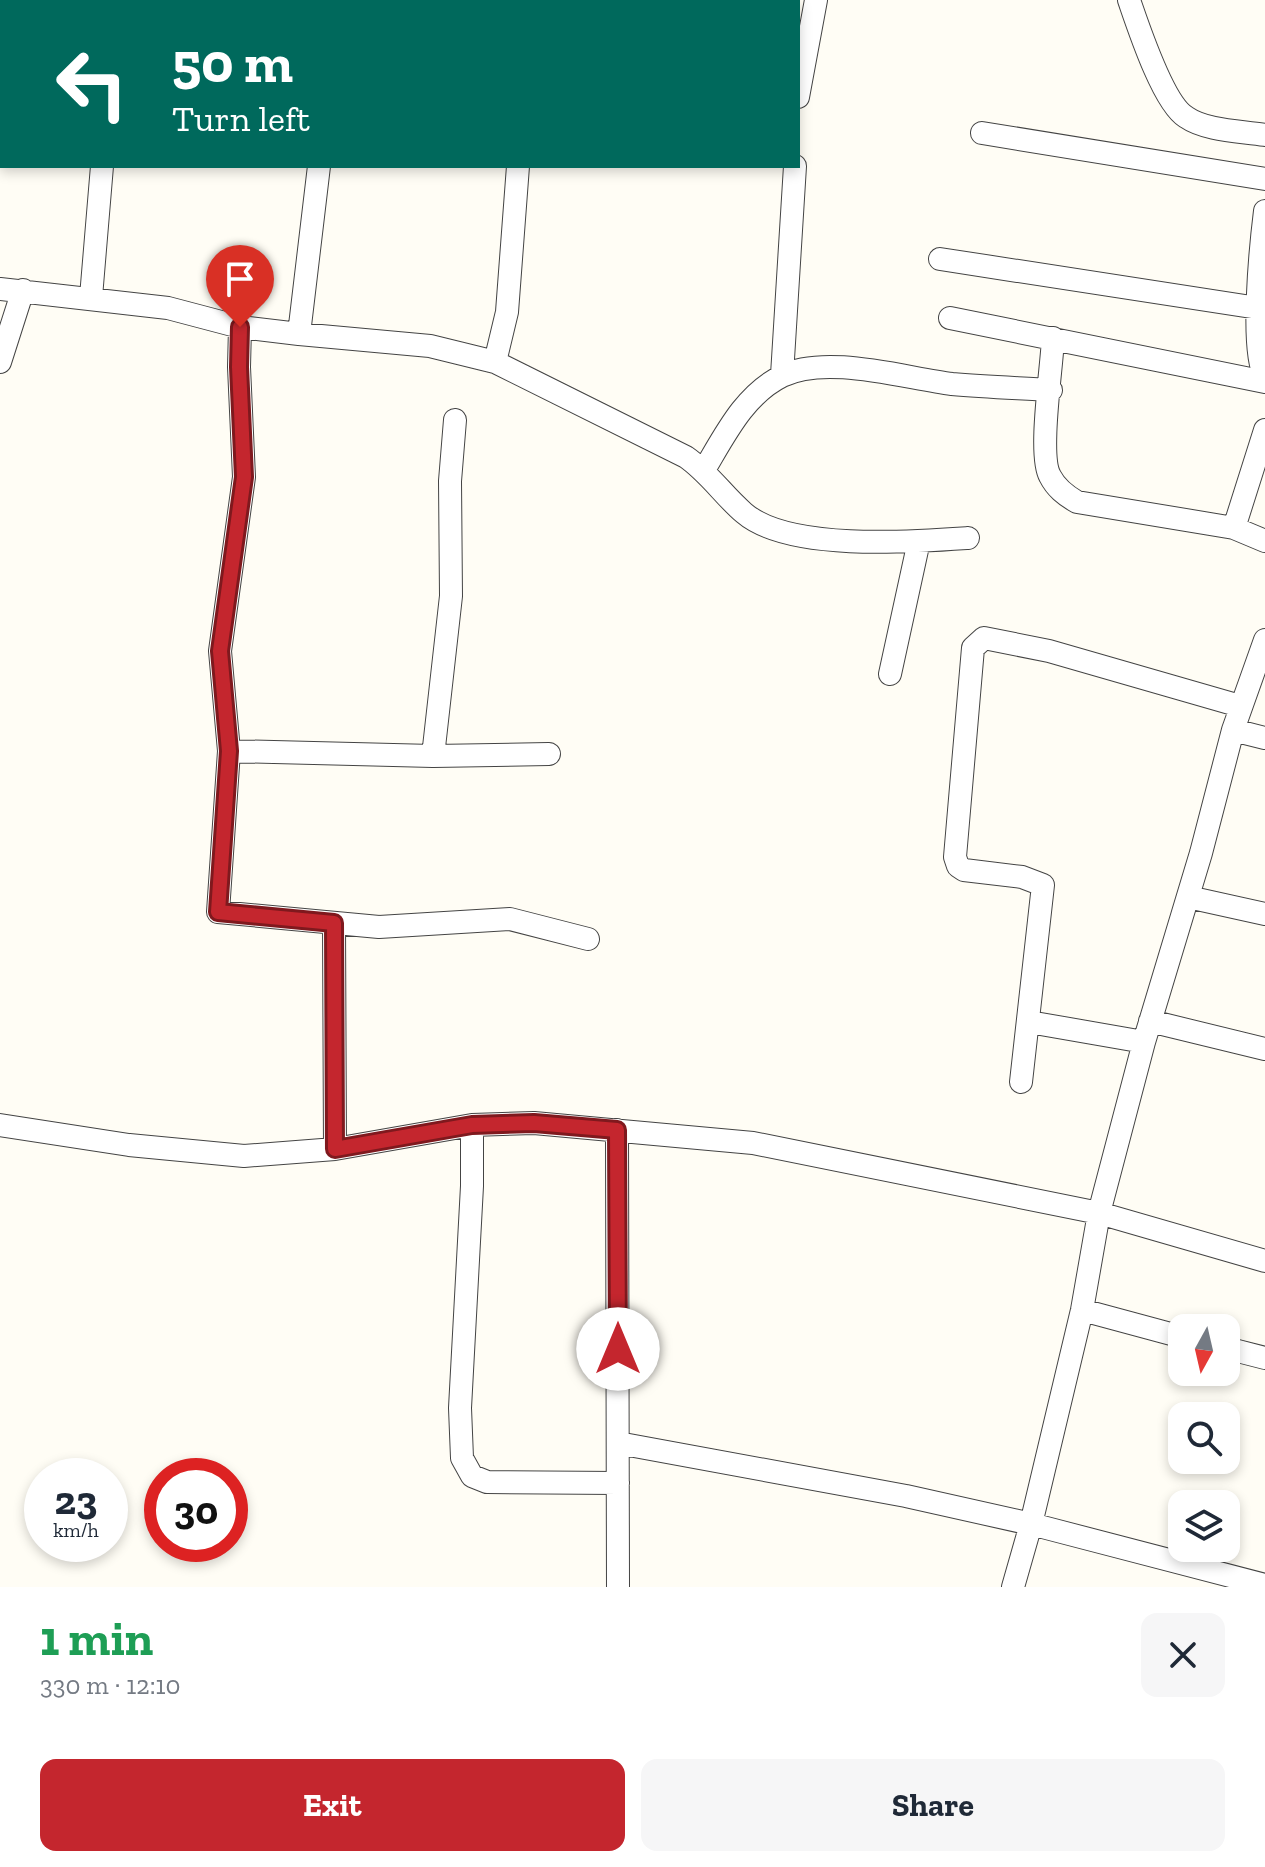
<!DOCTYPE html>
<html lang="en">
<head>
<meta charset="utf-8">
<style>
	body { margin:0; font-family:"Zilla Slab",serif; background:#f6f6f7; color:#1f2937; height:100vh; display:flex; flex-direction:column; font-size:30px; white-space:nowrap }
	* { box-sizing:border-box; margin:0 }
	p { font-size:26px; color:#747a83 }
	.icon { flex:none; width:44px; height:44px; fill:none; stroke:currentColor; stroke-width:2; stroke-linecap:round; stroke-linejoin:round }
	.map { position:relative; height:1587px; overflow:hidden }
	.drawer { display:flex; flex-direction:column; background:#fff; flex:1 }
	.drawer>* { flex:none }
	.top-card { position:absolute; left:0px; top:0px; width:800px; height:168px; box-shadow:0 4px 12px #0003; background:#00695c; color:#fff; overflow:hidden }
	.needle { width:52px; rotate:188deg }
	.fabs { position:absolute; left:1168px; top:1314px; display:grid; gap:16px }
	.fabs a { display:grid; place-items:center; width:72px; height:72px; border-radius:16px; background:#fff; box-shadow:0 4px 12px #0003; font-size:40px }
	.speed { position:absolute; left:24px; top:1458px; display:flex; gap:16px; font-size:40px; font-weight:700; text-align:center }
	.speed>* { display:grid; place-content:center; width:104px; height:104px; border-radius:50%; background:#fff; box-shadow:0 4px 12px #0003; line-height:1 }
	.speed small { font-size:20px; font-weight:400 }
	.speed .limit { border:12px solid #d22; background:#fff; color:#111 }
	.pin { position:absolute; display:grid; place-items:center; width:68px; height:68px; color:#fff; margin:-82px -34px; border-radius:50% 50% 50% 0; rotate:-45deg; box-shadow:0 0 8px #0007 }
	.pin .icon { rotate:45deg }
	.me { position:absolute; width:88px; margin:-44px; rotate:0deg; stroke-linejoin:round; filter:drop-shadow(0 0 6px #0008) }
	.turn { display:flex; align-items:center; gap:28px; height:168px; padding:0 40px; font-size:36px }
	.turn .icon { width:104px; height:104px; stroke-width:2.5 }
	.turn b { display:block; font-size:56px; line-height:68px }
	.round { display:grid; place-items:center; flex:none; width:84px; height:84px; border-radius:16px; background:#f6f6f7 }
	.overview { display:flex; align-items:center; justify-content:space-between; height:136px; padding:0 40px }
	h1 { font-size:48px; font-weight:700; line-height:60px; color:#1e9e55 }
	.button { display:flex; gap:16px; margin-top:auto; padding:16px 40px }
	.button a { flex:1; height:92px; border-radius:16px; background:#c4262e; color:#fff; font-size:32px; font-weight:700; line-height:92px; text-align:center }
	.button a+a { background:#f6f6f7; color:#1f2937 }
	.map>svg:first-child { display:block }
</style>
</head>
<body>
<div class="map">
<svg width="1265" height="1587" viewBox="0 0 1265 1587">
	<rect width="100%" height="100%" fill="#fffdf5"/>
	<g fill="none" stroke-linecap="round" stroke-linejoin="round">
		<g stroke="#444" stroke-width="24">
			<path id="street" d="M572 0 581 2
				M1129 0C1138 26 1163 103 1186 117 1206 131 1241 131 1265 135
				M114 2V0
				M338 2V0
				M798 97 816 0
				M982 133 1265 179
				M1265 211C1261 243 1250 351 1265 376
				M940 259 1258 308
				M0 289 168 308 240 327 299 334 319 166
				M91 297 102 166
				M950 318 1265 382
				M240 327 239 367 244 477 220 651 229 751 218 912 379 927 510 919 588 939
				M299 334 430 346 495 362 686 457C709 473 723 495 744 513 788 551 911 542 968 538
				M1053 338C1052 367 1038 455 1050 476 1056 488 1065 495 1077 502L1234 528 1265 541
				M0 362 23 290
				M495 362 507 312 518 166
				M782 375 795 166
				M704 470C725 435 744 395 782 376 826 354 904 378 952 384 985 387 1018 388 1051 390
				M1234 528 1265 430
				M890 674 919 541
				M1233 730 1265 738
				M229 751 433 756 549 754
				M433 756 451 596 450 481 455 420
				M1188 897 1265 914
				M334 923 335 1149
				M1150 1021 1265 1049
				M1029 1022 1144 1042
				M1021 1082 1043 885 1022 877 964 870 958 866 955 857 973 648 984 638 1049 651 1240 706
				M0 1125 129 1145 244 1156 335 1149 472 1125 534 1123 753 1143 1099 1213 1265 1261
				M472 1125V1186L460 1408 462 1458 472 1476 487 1482 618 1483
				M617 1130 618 1587
				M1082 1310 1182 1337
				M1226 1348 1265 1358
				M618 1443 906 1496 1031 1524 1265 1585
				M1013 1587 1031 1524 1082 1310 1099 1213 1144 1042 1201 853 1233 730 1265 640"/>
		</g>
		<use href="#street" stroke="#fff" stroke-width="22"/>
	</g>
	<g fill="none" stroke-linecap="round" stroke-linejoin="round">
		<g stroke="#7f191e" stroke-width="20">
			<path id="route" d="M240 327 239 367 244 477 220 651 229 751 218 912 334 923 335 1149 472 1125 534 1123 617 1130 618 1349"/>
		</g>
		<use href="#route" stroke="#c4262e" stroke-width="14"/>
	</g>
</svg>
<div class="fabs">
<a><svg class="needle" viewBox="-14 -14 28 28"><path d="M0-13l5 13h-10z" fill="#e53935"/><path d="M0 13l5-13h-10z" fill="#747a83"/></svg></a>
<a><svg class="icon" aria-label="search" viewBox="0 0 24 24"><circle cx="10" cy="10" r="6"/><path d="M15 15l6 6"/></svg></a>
<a><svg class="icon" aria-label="layers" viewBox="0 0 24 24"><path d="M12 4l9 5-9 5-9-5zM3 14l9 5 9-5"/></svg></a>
</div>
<div class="speed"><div>23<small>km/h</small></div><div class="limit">30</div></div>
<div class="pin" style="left:240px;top:327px;background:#d93025"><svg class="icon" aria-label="arrive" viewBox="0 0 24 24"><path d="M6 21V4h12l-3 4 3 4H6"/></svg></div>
<svg class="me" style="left:618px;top:1349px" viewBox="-20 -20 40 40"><circle r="19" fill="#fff"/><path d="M0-13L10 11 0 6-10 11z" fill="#c4262e"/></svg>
<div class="top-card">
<div class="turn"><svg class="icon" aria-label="left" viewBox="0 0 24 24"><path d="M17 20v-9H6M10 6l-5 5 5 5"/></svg><div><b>50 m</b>Turn left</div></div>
</div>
</div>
<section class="drawer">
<div class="overview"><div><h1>1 min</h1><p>330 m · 12:10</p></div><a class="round"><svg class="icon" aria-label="close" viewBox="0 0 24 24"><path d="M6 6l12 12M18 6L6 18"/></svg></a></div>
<div class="button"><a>Exit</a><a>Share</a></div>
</section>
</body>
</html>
